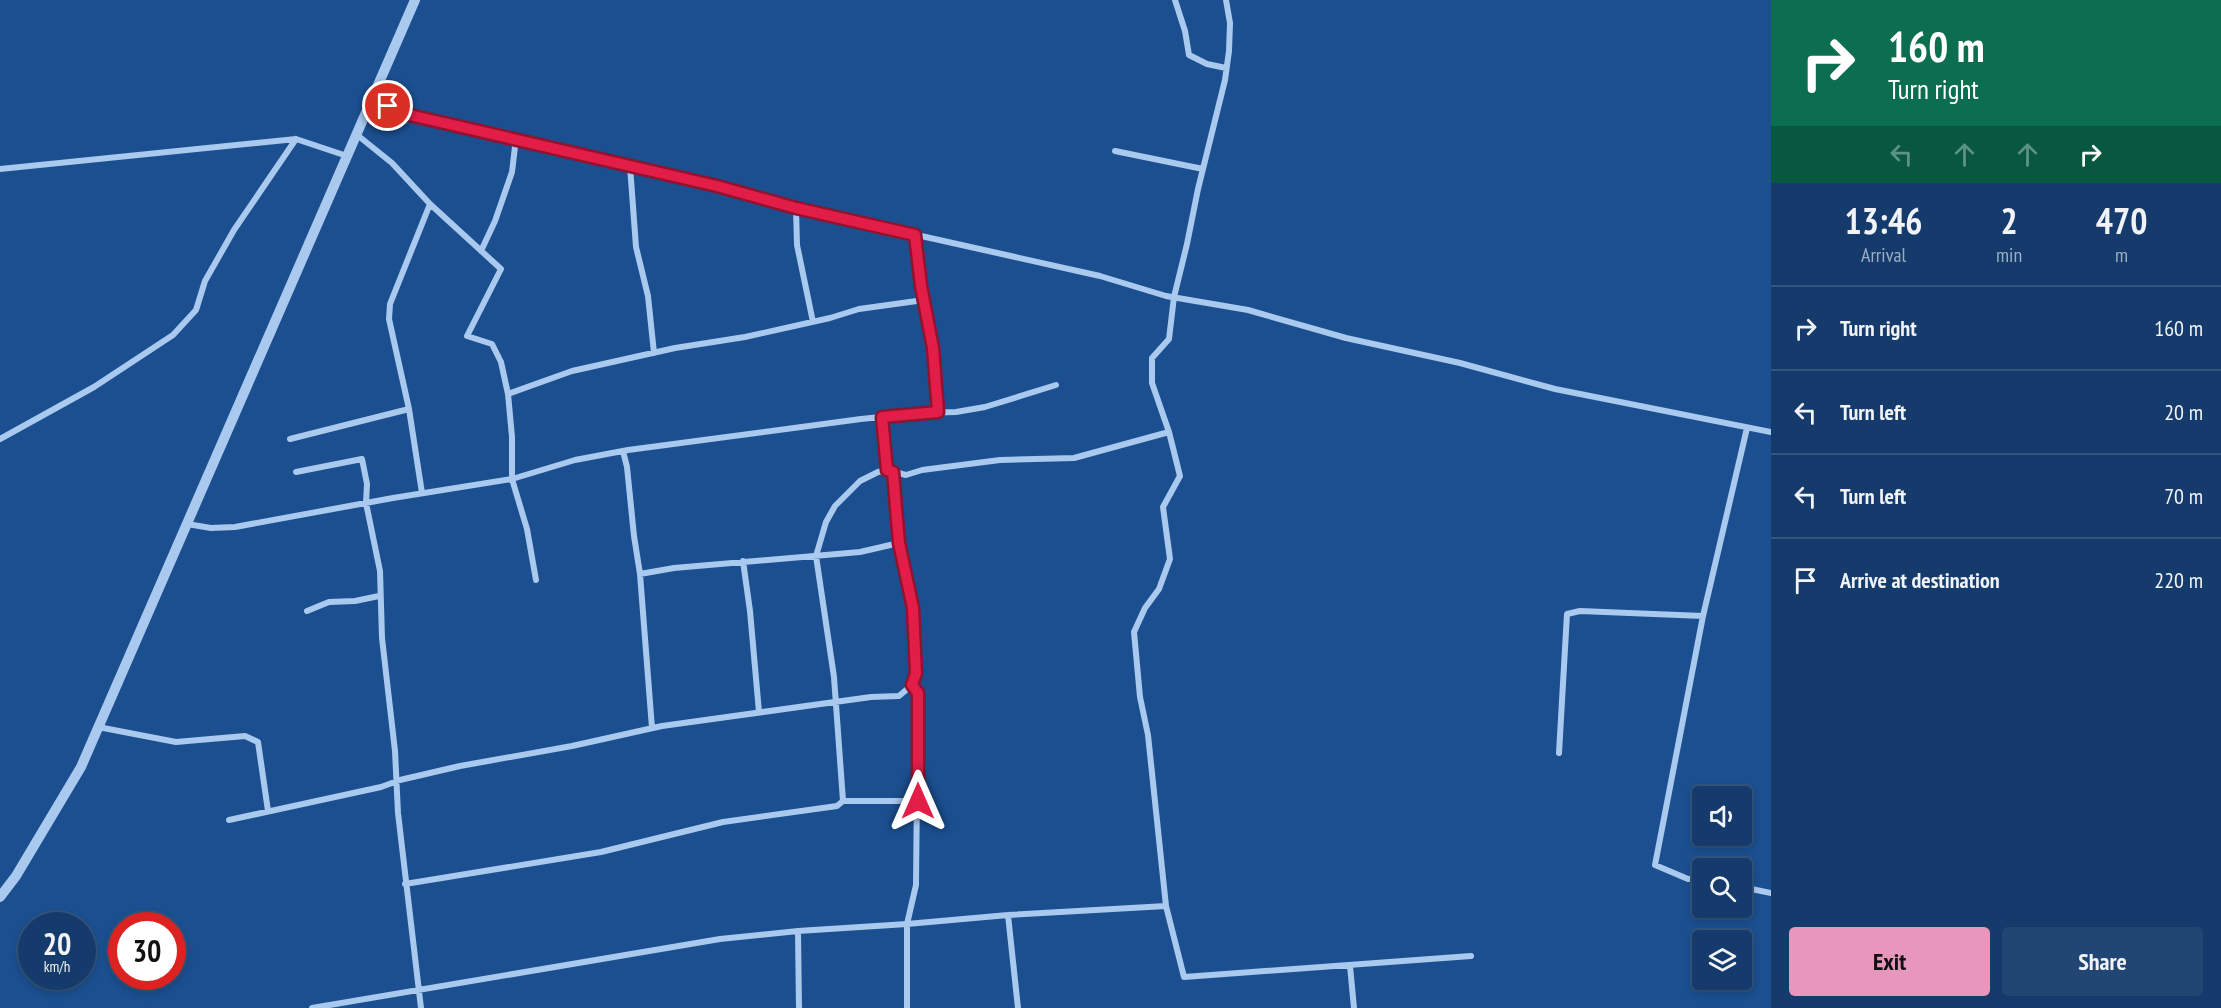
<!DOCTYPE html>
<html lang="en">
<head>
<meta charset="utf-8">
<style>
	body { margin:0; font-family:"PT Sans Narrow",sans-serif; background:#214673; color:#f1f3f6; height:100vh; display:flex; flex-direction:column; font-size:22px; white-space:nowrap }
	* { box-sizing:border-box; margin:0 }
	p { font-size:20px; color:#9dadc1 }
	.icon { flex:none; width:33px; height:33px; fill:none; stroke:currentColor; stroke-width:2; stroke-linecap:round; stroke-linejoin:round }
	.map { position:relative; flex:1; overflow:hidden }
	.side { display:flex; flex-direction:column; background:#143b6b; width:450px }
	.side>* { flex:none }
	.banner { background:#0b6e4f; color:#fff; overflow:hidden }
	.controls { position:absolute; left:1692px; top:786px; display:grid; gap:12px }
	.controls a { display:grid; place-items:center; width:60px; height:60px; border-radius:6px; background:#143b6b; box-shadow:0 3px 9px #0003,0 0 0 2px #33557e; font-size:30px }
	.speed { position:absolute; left:18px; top:912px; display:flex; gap:12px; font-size:30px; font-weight:700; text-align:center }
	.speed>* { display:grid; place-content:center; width:78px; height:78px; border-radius:50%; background:#143b6b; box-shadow:0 3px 9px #0003,0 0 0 2px #33557e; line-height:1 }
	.speed small { font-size:15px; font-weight:400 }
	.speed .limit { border:9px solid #d22; background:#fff; color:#111 }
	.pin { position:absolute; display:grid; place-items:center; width:51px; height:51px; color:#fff; margin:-26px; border:3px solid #fff; border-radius:50%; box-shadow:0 2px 6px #0007 }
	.me { position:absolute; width:66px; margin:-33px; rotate:0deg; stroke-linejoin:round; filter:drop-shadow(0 0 4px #0008) }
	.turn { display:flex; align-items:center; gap:21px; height:126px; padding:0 18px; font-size:27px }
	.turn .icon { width:78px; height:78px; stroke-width:2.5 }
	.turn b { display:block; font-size:42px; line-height:51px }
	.lanes { display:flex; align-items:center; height:57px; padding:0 18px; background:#0003; justify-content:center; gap:30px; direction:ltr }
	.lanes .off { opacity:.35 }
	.eta { display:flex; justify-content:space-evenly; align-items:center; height:102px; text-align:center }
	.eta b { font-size:36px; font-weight:600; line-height:42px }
	.button { display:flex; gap:12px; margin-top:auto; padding:12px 18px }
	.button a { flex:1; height:69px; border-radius:6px; background:#e797bd; color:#111; font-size:24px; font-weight:600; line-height:69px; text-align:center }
	.button a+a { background:#214673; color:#f1f3f6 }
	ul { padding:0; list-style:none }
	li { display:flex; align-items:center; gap:18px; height:84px; padding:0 18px; border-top:2px solid #33557e }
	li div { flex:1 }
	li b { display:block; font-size:22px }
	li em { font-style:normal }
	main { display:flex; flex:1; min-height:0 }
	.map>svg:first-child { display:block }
</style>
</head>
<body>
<main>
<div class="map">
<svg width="1771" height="1008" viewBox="0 0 1771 1008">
	<rect width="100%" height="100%" fill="#1b4f8f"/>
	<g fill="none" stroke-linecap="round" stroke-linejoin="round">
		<path stroke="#a9c9ee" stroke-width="6" d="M1175 0 1185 31 1189 55 1207 64 1226 68
			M1226 0 1230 23 1229 51 1225 80 1198 189 1187 244 1174 297 1169 339 1152 358V383L1169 432 1180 476 1163 507 1170 559 1159 589 1145 608 1134 632 1140 697 1148 735 1166 906 1184 977 1471 956
			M372 98 405 114 717 186 796 208 1100 276 1166 296 1248 310 1346 338 1460 363 1555 389 1771 432
			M356 134 392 163 430 204 501 269 467 336 492 344 501 362 508 394 512 437V479L527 529 536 580
			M1115 151 1203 169
			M630 166 636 247 648 296 654 353
			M0 169 296 139 347 156
			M796 208 797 245 813 322
			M915 235 921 286 933 348 938 412
			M481 251 495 221 512 172 516 138
			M508 394 572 371 675 348 745 337 830 318 859 309 924 300
			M882 417 887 470
			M0 439 94 387 173 335 196 310 205 281 234 230 296 139
			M290 439 409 409
			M623 451 627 467 634 536 640 574 652 728
			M296 472 362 459 367 484 366 503 380 571 382 638 395 751 398 813 421 1008
			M422 493 409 409 389 319 390 304 430 204
			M187 524 211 528 235 527 393 498 512 479 575 460 628 450 861 419 920 413 956 412 985 407 1056 385
			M743 561 750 611 759 712
			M640 574 674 568 860 552 899 543
			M307 611 329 602 355 601 379 596
			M98 727 176 742 245 736 258 742 268 811
			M1559 753 1567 614 1580 611 1703 616
			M843 801 834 677 816 556 826 522 835 506 860 481 878 472 887 470 906 475 922 470 1000 460 1074 458 1169 432
			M229 820 381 787 400 780 460 766 572 746 662 726 871 697 899 696 912 685 916 673 913 608 899 543 893 472
			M1702 878 1688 879 1655 865 1703 616 1747 428
			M405 884 601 852 723 822 837 806 843 801H918
			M1742 887 1771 893
			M1008 915 1018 1008
			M798 931 799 1008
			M1350 966 1354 1008
			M312 1008 720 939 798 931 907 924 1008 915 1166 906
			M907 1008V924L916 885 918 693 912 685"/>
		<path stroke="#a9c9ee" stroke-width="10" d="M0 897 16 876 81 767 415 0"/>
	</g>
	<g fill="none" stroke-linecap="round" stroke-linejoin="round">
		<g stroke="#92132f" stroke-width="15">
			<path id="route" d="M388 106 405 114 717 186 796 208 915 235 921 286 933 348 938 412 882 417 887 470 893 472 899 543 913 608 916 673 912 685 918 693V801"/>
		</g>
		<use href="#route" stroke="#e11d48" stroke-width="10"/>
	</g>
</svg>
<div class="controls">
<a><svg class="icon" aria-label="sound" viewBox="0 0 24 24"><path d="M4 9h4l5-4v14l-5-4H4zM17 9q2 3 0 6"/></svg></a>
<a><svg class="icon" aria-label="search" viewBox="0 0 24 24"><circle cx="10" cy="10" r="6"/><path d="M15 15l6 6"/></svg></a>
<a><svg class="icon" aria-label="layers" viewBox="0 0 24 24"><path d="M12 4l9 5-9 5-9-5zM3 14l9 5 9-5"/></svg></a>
</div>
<div class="speed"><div>20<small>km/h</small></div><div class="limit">30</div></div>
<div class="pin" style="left:388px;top:106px;background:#d93025"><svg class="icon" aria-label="arrive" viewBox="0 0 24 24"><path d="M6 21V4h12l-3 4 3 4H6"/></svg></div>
<svg class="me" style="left:918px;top:801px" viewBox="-20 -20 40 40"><path d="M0-17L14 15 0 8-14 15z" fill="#e11d48" stroke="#fff" stroke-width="4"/></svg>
</div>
<section class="side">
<div class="banner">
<div class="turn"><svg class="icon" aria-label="right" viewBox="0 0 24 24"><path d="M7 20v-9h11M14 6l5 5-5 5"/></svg><div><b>160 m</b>Turn right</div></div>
<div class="lanes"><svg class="icon off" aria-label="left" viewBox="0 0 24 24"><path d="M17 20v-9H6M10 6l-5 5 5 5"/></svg><svg class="icon off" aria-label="ahead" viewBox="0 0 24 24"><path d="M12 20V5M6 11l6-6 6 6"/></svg><svg class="icon off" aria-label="ahead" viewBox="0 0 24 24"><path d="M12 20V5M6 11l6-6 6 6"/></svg><svg class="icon" aria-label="right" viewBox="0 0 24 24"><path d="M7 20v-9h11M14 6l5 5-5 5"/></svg></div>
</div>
<div class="eta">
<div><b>13:46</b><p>Arrival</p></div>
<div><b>2</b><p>min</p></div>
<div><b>470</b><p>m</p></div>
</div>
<ul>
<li><svg class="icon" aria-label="right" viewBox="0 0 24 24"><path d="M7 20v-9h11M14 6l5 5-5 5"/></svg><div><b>Turn right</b></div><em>160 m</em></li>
<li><svg class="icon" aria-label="left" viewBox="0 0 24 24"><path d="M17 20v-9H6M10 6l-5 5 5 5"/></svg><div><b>Turn left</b></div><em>20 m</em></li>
<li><svg class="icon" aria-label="left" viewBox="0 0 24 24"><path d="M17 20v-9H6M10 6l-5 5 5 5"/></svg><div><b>Turn left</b></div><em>70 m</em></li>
<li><svg class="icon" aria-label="arrive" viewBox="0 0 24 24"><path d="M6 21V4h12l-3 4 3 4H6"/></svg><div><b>Arrive at destination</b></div><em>220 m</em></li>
</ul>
<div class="button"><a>Exit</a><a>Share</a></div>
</section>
</main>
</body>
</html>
